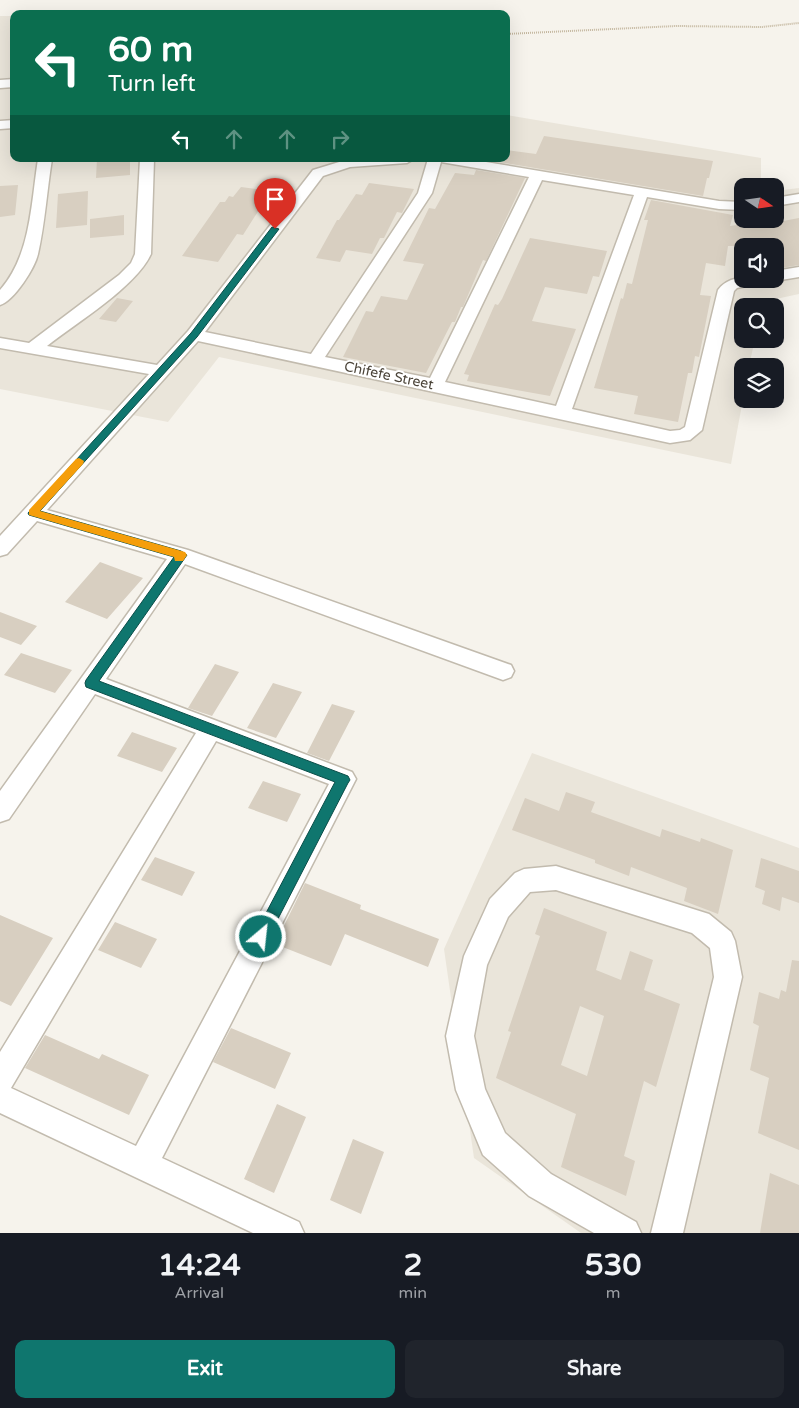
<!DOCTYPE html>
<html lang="en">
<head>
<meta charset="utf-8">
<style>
	body { margin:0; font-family:"Varela Round",sans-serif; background:#20242c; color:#f1f3f6; height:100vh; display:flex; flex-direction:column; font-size:19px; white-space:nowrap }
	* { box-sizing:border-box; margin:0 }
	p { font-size:16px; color:#9ea1a6 }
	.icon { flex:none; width:28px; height:28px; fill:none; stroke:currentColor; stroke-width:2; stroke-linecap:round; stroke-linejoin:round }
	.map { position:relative; height:1233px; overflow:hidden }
	.panel { display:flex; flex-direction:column; background:#171b24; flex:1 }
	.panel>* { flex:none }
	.guide { position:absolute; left:10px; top:10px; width:500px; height:152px; border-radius:10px; box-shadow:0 5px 20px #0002; background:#0b6e4f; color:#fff; overflow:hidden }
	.needle { width:32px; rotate:103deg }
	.buttons { position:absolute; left:734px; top:178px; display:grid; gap:10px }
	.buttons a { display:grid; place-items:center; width:50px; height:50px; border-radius:10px; background:#171b24; box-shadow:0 5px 20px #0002; font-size:25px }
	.pin { position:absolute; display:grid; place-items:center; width:42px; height:42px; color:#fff; margin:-51px -21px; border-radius:50% 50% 50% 0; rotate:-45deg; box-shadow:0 0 5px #0007 }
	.pin .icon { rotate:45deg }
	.me { position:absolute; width:55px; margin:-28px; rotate:28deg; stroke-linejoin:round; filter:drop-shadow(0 0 4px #0008) }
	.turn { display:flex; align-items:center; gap:18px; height:105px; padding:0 15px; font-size:22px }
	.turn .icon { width:65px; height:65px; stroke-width:2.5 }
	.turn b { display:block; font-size:35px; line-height:42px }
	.lanes { display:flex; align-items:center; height:48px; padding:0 15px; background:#0003; justify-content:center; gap:25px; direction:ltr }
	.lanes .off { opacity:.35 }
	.eta { display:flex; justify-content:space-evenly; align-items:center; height:85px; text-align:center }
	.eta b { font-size:30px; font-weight:700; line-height:35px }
	.cta { display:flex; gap:10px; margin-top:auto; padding:10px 15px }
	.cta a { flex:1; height:58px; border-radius:10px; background:#0f766e; color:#fff; font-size:20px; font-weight:700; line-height:58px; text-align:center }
	.cta a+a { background:#20242c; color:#f1f3f6 }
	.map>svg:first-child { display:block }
</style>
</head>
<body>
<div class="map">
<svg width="799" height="1233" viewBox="0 0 799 1233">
	<rect width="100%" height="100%" fill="#f6f3ec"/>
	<path fill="#eae5da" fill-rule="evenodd" d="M0 16H14V159H506V115L761 158V186H742V219H775V191L799 188V294L762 302 761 306H742V339H755L749 366H742L743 399 731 464 219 357 168 422 0 389ZM742 246H775V279H742Z
		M532 753 799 848V1233H581L474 1158 444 949Z"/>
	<path fill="#d8cfc1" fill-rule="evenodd" d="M544 136 713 161 709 178H707L703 196 481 159H506V150L536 154Z
		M97 159H130V175L96 178Z
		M476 170 525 178 486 261 483 260 463 307H461L455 322H452L426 373 343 357 366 311 373 312 381 296 407 300 424 264 403 261 429 208 435 209 455 173 474 175Z
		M369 183 414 189 402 213 397 212 384 238H380L372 254 346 250 340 262 316 258 337 220H339L356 194 362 195Z
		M18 185 15 215 0 217V186Z
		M241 187 271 191 243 235 237 234 218 262 182 256 220 202H225L229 196 233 197Z
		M88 191 87 225 56 228 58 194Z
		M651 200 733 215 730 226 758 222 762 225 799 218V265L775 269V243L758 246H728L725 266 706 263 700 295 711 296 699 357 695 356 692 373H688L678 422 634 414 638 396 594 388 621 298 623 299 627 283 632 284 648 220H644Z
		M124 215V235L90 238V219Z
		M530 238 607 251 599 277 593 276 587 294 545 287 532 321 576 329 550 396 467 381 469 375 464 374 495 304 498 305 502 299Z
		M117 298 133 301 116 322 99 319Z
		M100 562 143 578 107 619 65 602Z
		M0 612 37 626 21 645 0 637Z
		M21 653 72 670 55 693 4 675Z
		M215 664 239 672 212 716 188 708Z
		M273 683 302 692 276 738 247 728Z
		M332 704 355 711 329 761 307 753Z
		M132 732 177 748 162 772 117 756Z
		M263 781 301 794 287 822 248 808Z
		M566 792 595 802 591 812 660 837 662 829 700 842 701 838 733 850 718 914 684 901 687 888 631 867 629 876 595 863V860L512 830 525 798 559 811Z
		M155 857 195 872 182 896 141 880Z
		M761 858 799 871V903L782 897 780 911 762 904 765 891 755 887Z
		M305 883 361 905 360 909 439 939 428 967 345 934 331 966 275 944Z
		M544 908 607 932 596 970 621 980 630 951 653 960 644 990 680 1004 656 1087 644 1081 624 1156 635 1161 626 1196 561 1167 576 1114 496 1078 511 1032 508 1031 540 936 535 934ZM580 1006 604 1016 587 1076 561 1065Z
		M0 915 53 938 11 1006 0 1001Z
		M115 922 157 939 141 968 98 950Z
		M792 960 799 961V1150L758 1133 769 1078 750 1070 759 1026 753 1023 759 992 779 999 781 990 786 992Z
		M231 1028 291 1053 275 1089 213 1062Z
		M45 1035 99 1059 102 1054 149 1075 129 1115 25 1068Z
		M277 1104 306 1117 274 1193 244 1179Z
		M353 1139 384 1152 361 1214 330 1200Z
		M770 1173 799 1185V1233H760Z"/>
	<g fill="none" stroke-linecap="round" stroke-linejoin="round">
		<g stroke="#c2bbae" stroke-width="3">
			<path id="street" d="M14 79V87L0 88V80Z
				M14 120V128L0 129V121Z
				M38 159H52C47 190 45 223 38 254 35 268 14 301 0 305V290C31 255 31 203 38 159Z
				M140 159H154L151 254C136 287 76 323 47 346L157 365 188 331 313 170 349 159H414L407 163 350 167 323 176 205 332 311 354 418 193 428 159H468L719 201 742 202V210L719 209 647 197 572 409 670 431 680 430 685 427 718 290C730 274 749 278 767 279L765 282 737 288 734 291 702 430 690 440 670 443 198 341 47 510 188 550 511 665 514 671 511 677 503 680 185 564 106 679 352 772 356 779 162 1158 299 1222 304 1233H253L0 1113V1052L196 733 95 694 9 819 0 822V791L167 559 37 521 7 554 0 556V536L149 374 0 348V338L29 343 119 275 131 263 135 254ZM441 162 529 177 430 378 325 357 432 193ZM542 180 634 195 556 406 445 382ZM216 741 329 784 136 1146 11 1088Z
				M799 194V202L775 206V198Z
				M799 267V277L775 281 769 279H775V271Z
				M556 866 709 914 731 932 735 941 742 977 683 1233H651L714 977 710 948 692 933 556 890 530 892 508 917 487 965 474 1036 485 1089 505 1133 551 1174 636 1222 641 1233H594L529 1196 483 1155 456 1090 446 1036 464 956 490 899 515 873 524 869Z"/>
		</g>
		<path stroke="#c4b79f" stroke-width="2" stroke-dasharray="1 1" stroke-linecap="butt" d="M506 34 676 26 762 27 799 23"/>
		<use href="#street" fill="#fff" fill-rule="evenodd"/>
	</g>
	<path fill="#0f766e" stroke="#0a4d48" d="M272 227 279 229 197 337 40 511 181 551 187 555 99 681 348 776 350 780 348 783 266 942 261 944 256 942 254 937 256 932 335 782 86 687 85 683 86 680 174 557 29 515 28 513 191 333Z"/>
	<path fill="#f59e0b" d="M79 458 84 461 83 464 40 511 185 552 187 555 183 561H175L174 557 29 515V510L76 459Z"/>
	<g text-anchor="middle" stroke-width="4" stroke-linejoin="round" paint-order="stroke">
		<g font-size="14" fill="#4b4439" stroke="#fff">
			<text transform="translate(389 375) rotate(12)" y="5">Chifefe Street</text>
		</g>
	</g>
</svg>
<div class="buttons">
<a><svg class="needle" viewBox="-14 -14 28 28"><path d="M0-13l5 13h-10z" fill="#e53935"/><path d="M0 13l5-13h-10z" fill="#9ea1a6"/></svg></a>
<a><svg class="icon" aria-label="sound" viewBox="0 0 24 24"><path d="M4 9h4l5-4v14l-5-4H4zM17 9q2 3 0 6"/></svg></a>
<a><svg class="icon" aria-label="search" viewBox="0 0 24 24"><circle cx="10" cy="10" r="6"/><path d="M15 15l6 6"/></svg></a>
<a><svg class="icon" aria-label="layers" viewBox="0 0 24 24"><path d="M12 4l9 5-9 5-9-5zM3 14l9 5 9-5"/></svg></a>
</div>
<div class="pin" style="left:275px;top:229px;background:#d93025"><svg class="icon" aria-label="arrive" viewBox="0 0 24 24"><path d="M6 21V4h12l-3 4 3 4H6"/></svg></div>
<svg class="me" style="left:261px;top:937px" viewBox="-20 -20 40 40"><circle r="17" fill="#0f766e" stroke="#fff" stroke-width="3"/><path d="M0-11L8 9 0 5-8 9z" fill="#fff"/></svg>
<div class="guide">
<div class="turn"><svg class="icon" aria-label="left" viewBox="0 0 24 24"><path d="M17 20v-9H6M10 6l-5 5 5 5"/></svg><div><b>60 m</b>Turn left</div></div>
<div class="lanes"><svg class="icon" aria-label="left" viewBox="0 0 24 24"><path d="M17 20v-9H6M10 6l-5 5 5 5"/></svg><svg class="icon off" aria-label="ahead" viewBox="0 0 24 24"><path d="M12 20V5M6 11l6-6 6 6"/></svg><svg class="icon off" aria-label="ahead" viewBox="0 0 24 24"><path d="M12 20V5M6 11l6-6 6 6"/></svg><svg class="icon off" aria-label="right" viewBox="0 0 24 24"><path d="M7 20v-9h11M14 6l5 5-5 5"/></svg></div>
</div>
</div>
<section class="panel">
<div class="eta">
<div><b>14:24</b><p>Arrival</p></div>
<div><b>2</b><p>min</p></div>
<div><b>530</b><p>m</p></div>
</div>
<div class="cta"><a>Exit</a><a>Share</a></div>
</section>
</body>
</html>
